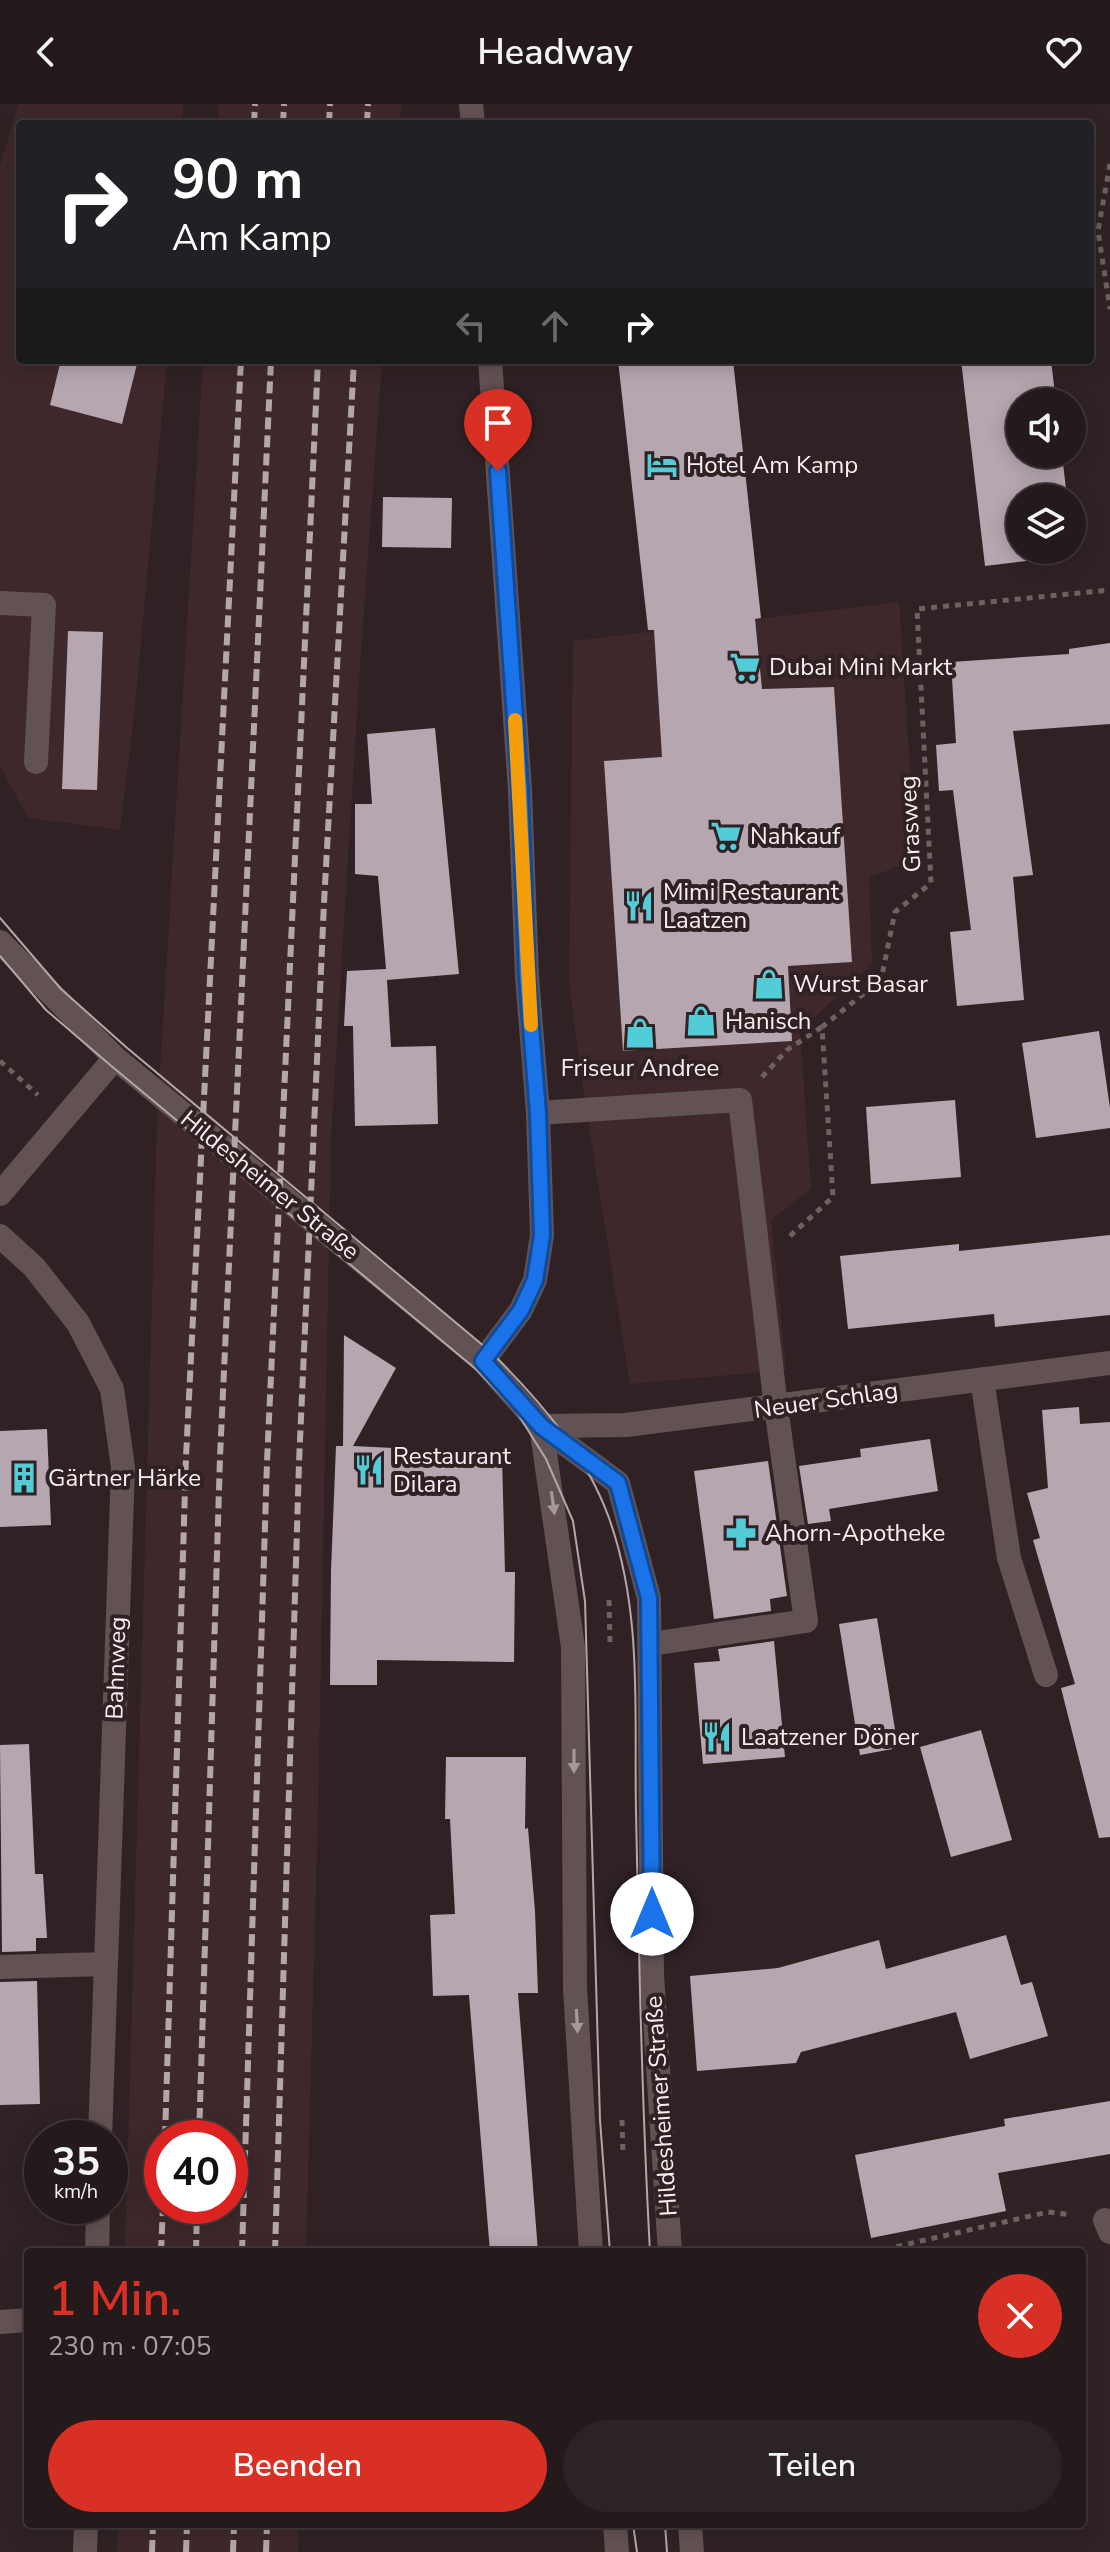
<!DOCTYPE html>
<html lang="de">
<head>
<meta charset="utf-8">
<style>
	body { margin:0; font-family:"Nunito Sans",sans-serif; background:#2c2324; color:#f1f3f6; height:100vh; display:flex; flex-direction:column; font-size:30px; white-space:nowrap }
	* { box-sizing:border-box; margin:0 }
	p { font-size:26px; color:#a3a1a3 }
	.icon { flex:none; width:44px; height:44px; fill:none; stroke:currentColor; stroke-width:2; stroke-linecap:round; stroke-linejoin:round }
	.map { position:relative; flex:1; overflow:hidden }
	.sheet { position:absolute; left:24px; top:2144px; width:1062px; height:280px; display:flex; flex-direction:column; background:#241a1b; border-radius:8px; box-shadow:0 4px 20px #0003,0 0 0 2px #41383a }
	.sheet>* { flex:none }
	.top-card { position:absolute; left:16px; top:16px; width:1078px; height:244px; border-radius:8px; box-shadow:0 4px 20px #0003,0 0 0 2px #41383a; background:#202124; color:#fff; overflow:hidden }
	.tools { position:absolute; left:1006px; top:284px; display:grid; gap:16px }
	.tools a { display:grid; place-items:center; width:80px; height:80px; border-radius:50%; background:#241a1b; box-shadow:0 4px 20px #0003,0 0 0 2px #41383a; font-size:40px }
	.speed { position:absolute; left:24px; top:2016px; display:flex; gap:16px; font-size:40px; font-weight:700; text-align:center }
	.speed>* { display:grid; place-content:center; width:104px; height:104px; border-radius:50%; background:#241a1b; box-shadow:0 4px 20px #0003,0 0 0 2px #41383a; line-height:1 }
	.speed small { font-size:20px; font-weight:400 }
	.speed .limit { border:12px solid #d22; background:#fff; color:#111 }
	.pin { position:absolute; display:grid; place-items:center; width:68px; height:68px; color:#fff; margin:-82px -34px; border-radius:50% 50% 50% 0; rotate:-45deg; box-shadow:0 0 8px #0007 }
	.pin .icon { rotate:45deg }
	.me { position:absolute; width:88px; margin:-44px; rotate:0deg; stroke-linejoin:round; filter:drop-shadow(0 0 6px #0008) }
	.turn { display:flex; align-items:center; gap:28px; height:168px; padding:0 24px; font-size:36px }
	.turn .icon { width:104px; height:104px; stroke-width:2.5 }
	.turn b { display:block; font-size:56px; line-height:68px }
	.lanes { display:flex; align-items:center; height:76px; padding:0 24px; background:#0003; justify-content:center; gap:40px; direction:ltr }
	.lanes .off { opacity:.35 }
	.round { display:grid; place-items:center; flex:none; width:84px; height:84px; border-radius:42px; background:#2c2324 }
	.overview { display:flex; align-items:center; justify-content:space-between; height:136px; padding:0 24px }
	h1 { font-size:48px; font-weight:600; line-height:60px; color:#d93025 }
	.action { display:flex; gap:16px; margin-top:auto; padding:16px 24px }
	.action a { flex:1; height:92px; border-radius:48px; background:#d93025; color:#fff; font-size:32px; font-weight:600; line-height:92px; text-align:center }
	.action a+a { background:#2c2324; color:#f1f3f6 }
	header { display:flex; justify-content:space-between; align-items:center; height:104px; padding:0 24px; background:#241a1b; font-size:36px; font-weight:600 }
	.map>svg:first-child { display:block }
</style>
</head>
<body>
<header><svg class="icon" aria-label="back" viewBox="0 0 24 24"><path d="M15 5l-7 7 7 7"/></svg>Headway<svg class="icon" aria-label="heart" viewBox="0 0 24 24"><path d="M12 20l-8-8c-3-5 5-10 8-4 3-6 11-1 8 4z"/></svg></header>
<div class="map">
<svg width="1110" height="2448" viewBox="0 0 1110 2448">
	<rect width="100%" height="100%" fill="#302224"/>
	<path fill="#3e282b" fill-rule="evenodd" d="M18 0H183L182 20H20V256H167L135 602 120 726 28 714 0 662V62Z
		M219 0H401L399 20H218Z
		M203 256H382L358 591 331 1033 318 1707 306 2148H125L157 1018ZM162 2034H230V2102H162Z
		M899 498 916 756 869 773 872 860 800 927 811 1085 771 1116 786 1266 630 1280 583 985 569 878 573 537Z
		M118 2420H298V2448H117Z"/>
	<path fill="#b5a6b0" d="M61 256H138L122 320 50 301Z
		M618 256H733L761 514 755 515 762 585 834 583 852 858 788 862 792 937 623 947 604 657 662 653 654 526H648Z
		M961 256H1051L1056 298H1020V350H1062L1067 394H1020V446H1072V432L1074 451 985 462Z
		M383 393 452 394 451 444 382 443Z
		M68 527 103 528 97 686 62 685Z
		M1110 539V620L1013 627 1033 771 1013 773 1024 896 957 902 950 828 971 826 953 686 939 687 936 641 956 639 951 558 1069 550V545Z
		M435 624 459 870 387 876 391 943 436 942 438 1020 355 1022 353 922H344L347 867 386 865 378 772 355 770V700H372L367 630Z
		M1099 927 1110 1004V1024L1036 1034 1022 939Z
		M955 996 961 1073 871 1080 866 1003Z
		M1110 1131V1211L995 1223 994 1210 848 1225 840 1152 959 1140V1147Z
		M344 1231 396 1264 353 1342 393 1344 392 1356 502 1353 505 1468H515L514 1558 377 1556V1581H330L331 1467 336 1342H343Z
		M1079 1303 1080 1320 1110 1318V1733L1099 1734 1061 1584 1075 1580 1033 1436 1040 1434 1027 1389 1048 1384 1042 1306Z
		M47 1325 51 1421 0 1423V1327Z
		M930 1335 938 1387 829 1405 831 1417 808 1420 799 1362 861 1353 860 1345Z
		M768 1357 787 1492 770 1495 771 1507 714 1515 694 1367Z
		M877 1514 898 1644 860 1651 839 1520Z
		M774 1537 785 1653 703 1660 694 1559 720 1557 718 1545Z
		M981 1626 1012 1736 951 1753 920 1643Z
		M29 1640 35 1770H43L47 1834H36V1847L2 1848 0 1641Z
		M446 1653H526L525 1725 528 1724 535 1807 538 1889H518L538 2148H490L469 1891 433 1892 430 1811 455 1810 450 1715H445Z
		M1006 1831 1021 1881 1032 1878 1048 1932 970 1955 956 1908 801 1948 796 1959 697 1967 690 1872 778 1864 879 1836 886 1865Z
		M37 1877 40 2000 0 2001V1878Z
		M1110 1997V2050L998 2069 1006 2107 871 2134 855 2051 1005 2022 1004 2015Z"/>
	<g fill="none" stroke-linecap="round" stroke-linejoin="round">
		<path stroke="#6d6162" stroke-width="5" stroke-dasharray="6 6" stroke-linecap="butt" d="M1110 60 1098 127 1110 205
			M0 957 38 991
			M762 973 787 946 822 923
			M790 1132 833 1093 822 923 881 876 895 808 931 779 917 505 1110 486
			M609 1496 610 1539
			M622 2016 623 2050
			M873 2148 1048 2108 1072 2111"/>
		<path stroke="#635254" stroke-width="24" d="M471 0 473 20
			M0 499 44 501 36 658
			M0 838 115 954 483 1257 541 1322 618 1379 649 1494 652 1870 670 2148
			M538 1009 740 996 776 1303 806 1517 651 1540
			M0 1090 115 954
			M0 1132 34 1163 78 1219 112 1285 123 1363 100 2034
			M483 1257 521 1206 535 1176 542 1131 538 1009 527 873 520 686 490 256
			M982 1275 1009 1454 1046 1571
			M541 1322 573 1543 575 1884 591 2148
			M541 1322 626 1321 1110 1259
			M0 1863 106 1860
			M1105 2116 1110 2128
			M97 2148 98 2102
			M0 2218 28 2216
			M615 2420 617 2448
			M690 2420 692 2448
			M85 2448 86 2420"/>
		<path stroke="#b3a7a9" stroke-width="2" d="M0 814 61 885 126 943 491 1248C540 1297 585 1348 609 1414 643 1509 634 1608 636 1707 639 1854 642 2001 650 2148
			M0 852 46 906 109 960 477 1266 516 1307 546 1355 573 1417 585 1497 600 2016 610 2148
			M633 2420 637 2448
			M665 2420 667 2448"/>
		<path stroke="#b3a7a9" stroke-width="6" stroke-dasharray="12 6" stroke-linecap="butt" d="M254 20 255 0
			M283 20 284 0
			M329 20 330 0
			M367 20 368 0
			M165 2034 186 1353 241 256
			M199 2034 220 1353 271 256
			M161 2148 163 2102
			M196 2148 197 2102
			M242 2148 267 1358 318 256
			M275 2148 299 1359 324 799 354 256
			M152 2448 153 2420
			M186 2448 187 2420
			M233 2448 234 2420
			M266 2448 267 2420"/>
	</g>
	<defs><path id="oneway-solid" d="M-6-.8H1V-3.2L6.5 0L1 3.2V.8H-6Z" transform="scale(2)"/></defs>
	<g fill="#a6999a">
		<use href="#oneway-solid" transform="translate(553 1399) rotate(82)"/>
		<use href="#oneway-solid" transform="translate(574 1657) rotate(90)"/>
		<use href="#oneway-solid" transform="translate(577 1917) rotate(87)"/>
	</g>
	<g fill="none" stroke-linecap="round" stroke-linejoin="round">
		<g stroke="#114b97" stroke-width="20">
			<path id="route" d="M498 367 520 686 527 873 538 1009 542 1131 535 1176 521 1206 483 1257 541 1322 618 1379 649 1494 652 1810"/>
		</g>
		<use href="#route" stroke="#1a73e8" stroke-width="14"/>
		<path stroke="#f59e0b" stroke-width="14" d="M515 616 531 921"/>
	</g>
	<defs>
		<g id="hotel-bare" transform="scale(2.4)"><path d="M-6-4.5h1.5V1H6V5H4.5V3h-9V5H-6ZM-4 0a1.8 1.8 0 1 1 3.6 0ZM.5 0V-2.5h3Q6-2.5 6 0Z" fill="#52ccd6" stroke="#302224" stroke-width="2.5" paint-order="stroke"/></g>
		<g id="supermarket-bare" transform="scale(2.4)"><path d="M-6-5.5h2.5l.6 2H6L4.5 2H-2.5L-4.4-4H-6ZM-1.5 3.2a1.3 1.3 0 1 0 .1 0ZM3 3.2a1.3 1.3 0 1 0 .1 0Z" fill="#52ccd6" stroke="#302224" stroke-width="2.5" paint-order="stroke"/></g>
		<g id="restaurant-bare" transform="scale(2.4)"><path d="M-5-6h1v4h1v-4h1v4h1v-4h1v5L-1.5 .5V6h-2V.5L-5-1ZM5-6V6H3V1.5H1.5Q1.5-4 5-6Z" fill="#52ccd6" stroke="#302224" stroke-width="2.5" paint-order="stroke"/></g>
		<g id="shop-bare" transform="scale(2.4)"><path d="M-5-2.5h2.3a2.7 3.5 0 0 1 5.4 0H5L5.5 6h-11ZM-1.5-2.5h3a1.5 2.3 0 0 0-3 0Z" fill="#52ccd6" stroke="#302224" stroke-width="2.5" paint-order="stroke"/></g>
		<g id="building-bare" transform="scale(2.4)"><path d="M-4-6H4V6H1V3H-1V6H-4ZM-2.5-4.3h1.7v1.8h-1.7ZM.8-4.3h1.7v1.8H.8ZM-2.5-1h1.7V.8h-1.7ZM.8-1h1.7V.8H.8Z" fill="#52ccd6" stroke="#302224" stroke-width="2.5" paint-order="stroke"/></g>
		<g id="pharmacy-bare" transform="scale(2.4)"><path d="M-2-6h4v4h4v4h-4v4h-4v-4h-4v-4h4Z" fill="#52ccd6" stroke="#302224" stroke-width="2.5" paint-order="stroke"/></g>
	</defs>
	<g fill-rule="evenodd">
		<use href="#hotel-bare" x="662" y="361"/>
		<use href="#supermarket-bare" x="745" y="563"/>
		<use href="#supermarket-bare" x="726" y="732"/>
		<use href="#restaurant-bare" x="639" y="802"/>
		<use href="#shop-bare" x="769" y="880"/>
		<use href="#shop-bare" x="701" y="917"/>
		<use href="#shop-bare" x="640" y="929"/>
		<use href="#restaurant-bare" x="369" y="1366"/>
		<use href="#building-bare" x="24" y="1374"/>
		<use href="#pharmacy-bare" x="741" y="1429"/>
		<use href="#restaurant-bare" x="717" y="1633"/>
	</g>
	<g text-anchor="middle" stroke-width="8" stroke-linejoin="round" paint-order="stroke">
		<g font-size="24" fill="#f9eff0" stroke="#302224" text-anchor="start">
			<text x="686" y="369">Hotel Am Kamp</text>
			<text x="769" y="571">Dubai Mini Markt</text>
			<text x="750" y="740">Nahkauf</text>
			<text x="663" y="796">Mimi Restaurant<tspan x="663" dy="28">Laatzen</tspan></text>
			<text x="793" y="888">Wurst Basar</text>
			<text x="725" y="925">Hanisch</text>
			<text x="640" y="972" text-anchor="middle">Friseur Andree</text>
			<text x="393" y="1360">Restaurant<tspan x="393" dy="28">Dilara</tspan></text>
			<text x="48" y="1382">Gärtner Härke</text>
			<text x="765" y="1437">Ahorn-Apotheke</text>
			<text x="741" y="1641">Laatzener Döner</text>
		</g>
		<g font-size="24" fill="#f9eff0" stroke="#302224">
			<text transform="translate(910 720) rotate(-93)" y="8">Grasweg</text>
			<text transform="translate(270 1081) rotate(39)" y="8">Hildesheimer Straße</text>
			<text transform="translate(826 1296) rotate(-8)" y="8">Neuer Schlag</text>
			<text transform="translate(116 1564) rotate(-88)" y="8">Bahnweg</text>
			<text transform="translate(661 2002) rotate(-94)" y="8">Hildesheimer Straße</text>
		</g>
	</g>
</svg>
<div class="tools">
<a><svg class="icon" aria-label="sound" viewBox="0 0 24 24"><path d="M4 9h4l5-4v14l-5-4H4zM17 9q2 3 0 6"/></svg></a>
<a><svg class="icon" aria-label="layers" viewBox="0 0 24 24"><path d="M12 4l9 5-9 5-9-5zM3 14l9 5 9-5"/></svg></a>
</div>
<div class="speed"><div>35<small>km/h</small></div><div class="limit">40</div></div>
<div class="pin" style="left:498px;top:367px;background:#d93025"><svg class="icon" aria-label="arrive" viewBox="0 0 24 24"><path d="M6 21V4h12l-3 4 3 4H6"/></svg></div>
<svg class="me" style="left:652px;top:1810px" viewBox="-20 -20 40 40"><circle r="19" fill="#fff"/><path d="M0-13L10 11 0 6-10 11z" fill="#1a73e8"/></svg>
<div class="top-card">
<div class="turn"><svg class="icon" aria-label="right" viewBox="0 0 24 24"><path d="M7 20v-9h11M14 6l5 5-5 5"/></svg><div><b>90 m</b>Am Kamp</div></div>
<div class="lanes"><svg class="icon off" aria-label="left" viewBox="0 0 24 24"><path d="M17 20v-9H6M10 6l-5 5 5 5"/></svg><svg class="icon off" aria-label="ahead" viewBox="0 0 24 24"><path d="M12 20V5M6 11l6-6 6 6"/></svg><svg class="icon" aria-label="right" viewBox="0 0 24 24"><path d="M7 20v-9h11M14 6l5 5-5 5"/></svg></div>
</div>
<section class="sheet">
<div class="overview"><div><h1>1 Min.</h1><p>230 m · 07:05</p></div><a class="round" style="background:#d93025;color:#fff"><svg class="icon" aria-label="close" viewBox="0 0 24 24"><path d="M6 6l12 12M18 6L6 18"/></svg></a></div>
<div class="action"><a>Beenden</a><a>Teilen</a></div>
</section>
</div>
</body>
</html>
